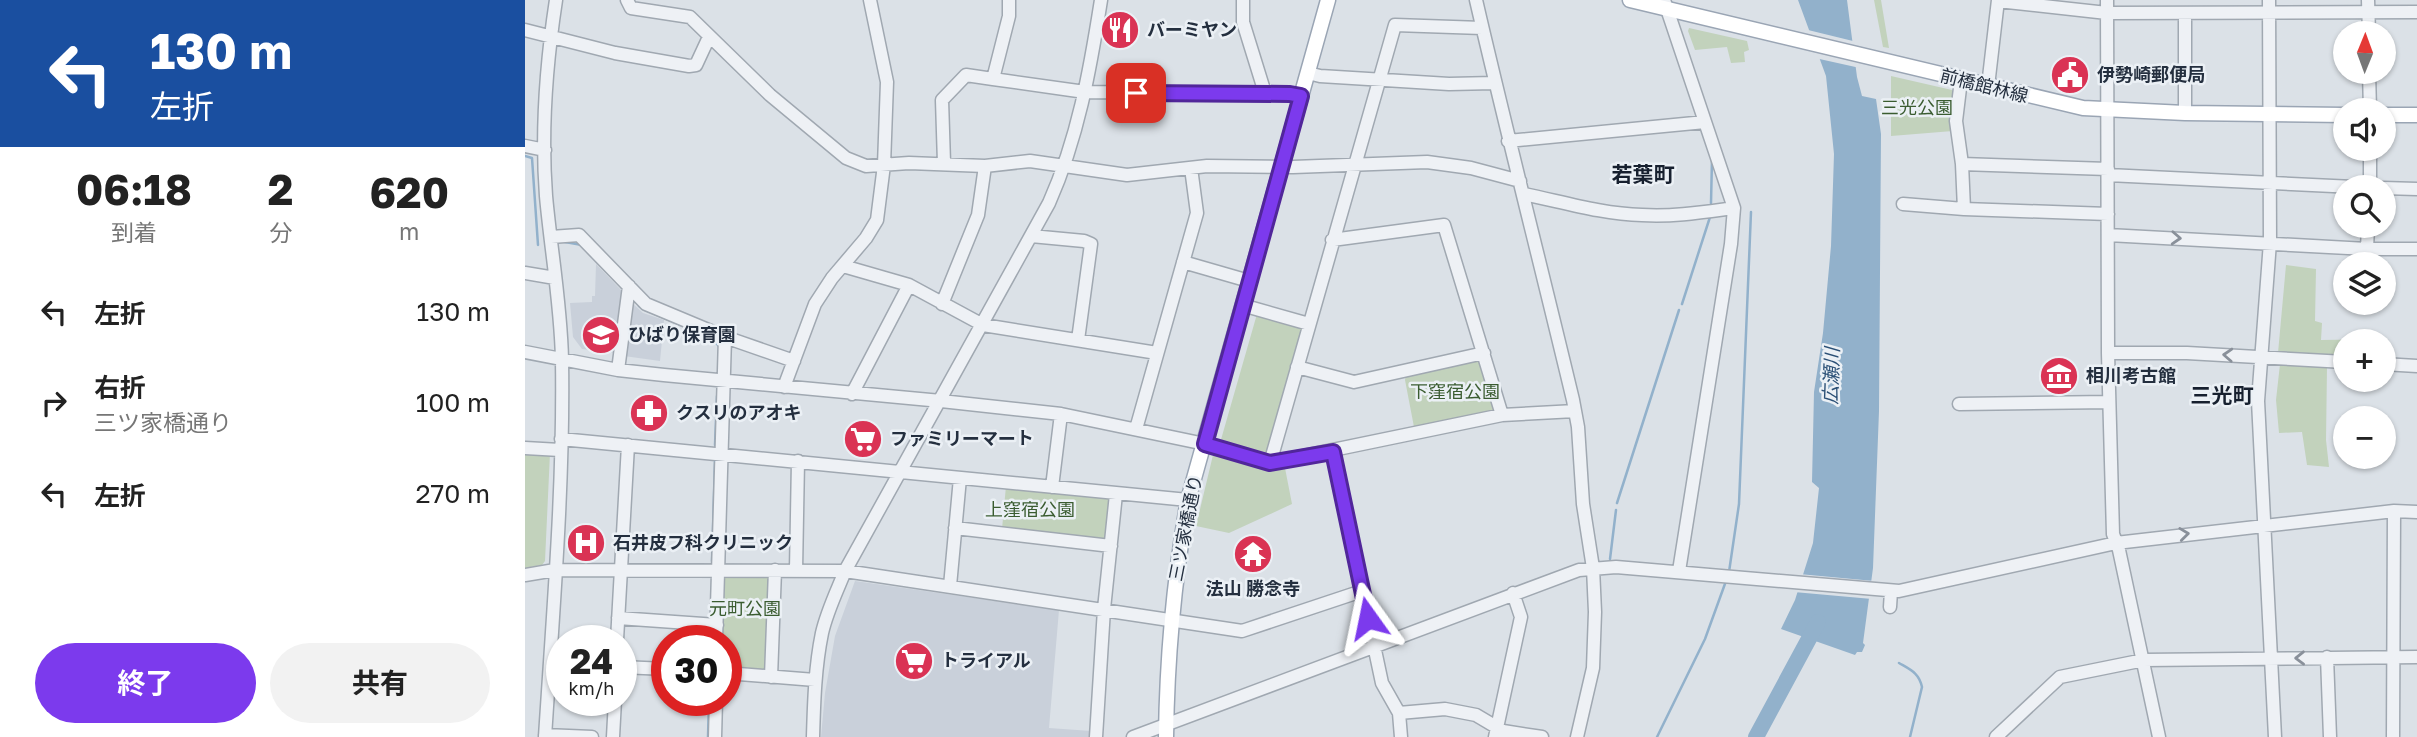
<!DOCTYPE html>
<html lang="ja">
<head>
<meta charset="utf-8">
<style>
	body { margin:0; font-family:"Golos Text","Noto Sans JP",sans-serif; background:#f2f2f2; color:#222; height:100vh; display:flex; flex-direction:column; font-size:26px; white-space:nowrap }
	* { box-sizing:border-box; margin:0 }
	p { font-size:23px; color:#767676 }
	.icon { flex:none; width:38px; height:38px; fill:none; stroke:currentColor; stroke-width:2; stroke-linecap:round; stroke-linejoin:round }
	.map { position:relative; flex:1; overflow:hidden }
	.sheet { display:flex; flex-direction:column; background:#fff; width:525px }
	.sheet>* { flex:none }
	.hud { background:#1a4fa0; color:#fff; overflow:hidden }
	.needle { width:46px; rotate:1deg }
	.controls { position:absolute; left:1808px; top:21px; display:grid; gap:14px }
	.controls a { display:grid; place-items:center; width:63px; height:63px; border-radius:50%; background:#fff; box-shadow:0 2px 5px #0004; font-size:35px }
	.speed { position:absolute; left:21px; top:625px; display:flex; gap:14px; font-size:35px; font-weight:700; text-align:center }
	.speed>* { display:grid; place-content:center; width:91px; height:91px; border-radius:50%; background:#fff; box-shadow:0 2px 5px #0004; line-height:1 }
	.speed small { font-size:18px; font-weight:400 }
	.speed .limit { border:10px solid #d22; background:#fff; color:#111 }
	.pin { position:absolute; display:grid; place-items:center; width:60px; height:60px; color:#fff; margin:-30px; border-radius:14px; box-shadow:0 4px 10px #0006 }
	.me { position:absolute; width:77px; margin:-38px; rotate:348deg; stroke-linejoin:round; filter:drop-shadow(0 0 5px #0008) }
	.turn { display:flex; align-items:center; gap:24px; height:147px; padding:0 35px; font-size:32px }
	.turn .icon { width:91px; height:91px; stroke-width:2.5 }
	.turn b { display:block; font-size:49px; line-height:60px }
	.eta { display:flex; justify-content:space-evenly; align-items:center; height:119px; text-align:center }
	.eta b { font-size:42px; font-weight:700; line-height:49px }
	.button { display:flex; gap:14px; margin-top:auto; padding:14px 35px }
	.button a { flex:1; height:80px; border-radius:42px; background:#7c3aed; color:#fff; font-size:28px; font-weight:700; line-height:80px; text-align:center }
	.button a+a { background:#f2f2f2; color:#222 }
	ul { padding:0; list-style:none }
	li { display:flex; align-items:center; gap:21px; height:91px; padding:0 35px }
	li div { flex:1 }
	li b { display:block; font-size:26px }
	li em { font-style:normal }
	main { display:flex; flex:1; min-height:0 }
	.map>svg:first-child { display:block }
</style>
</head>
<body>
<main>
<section class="sheet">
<div class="hud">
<div class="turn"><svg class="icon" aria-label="left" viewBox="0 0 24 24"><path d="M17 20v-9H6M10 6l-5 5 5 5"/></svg><div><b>130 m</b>左折</div></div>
</div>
<div class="eta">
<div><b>06:18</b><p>到着</p></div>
<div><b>2</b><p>分</p></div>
<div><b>620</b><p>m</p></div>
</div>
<ul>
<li><svg class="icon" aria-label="left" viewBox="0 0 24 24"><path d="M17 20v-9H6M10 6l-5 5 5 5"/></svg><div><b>左折</b></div><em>130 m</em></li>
<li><svg class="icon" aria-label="right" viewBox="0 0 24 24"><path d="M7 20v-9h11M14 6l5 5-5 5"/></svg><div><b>右折</b><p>三ツ家橋通り</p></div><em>100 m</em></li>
<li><svg class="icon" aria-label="left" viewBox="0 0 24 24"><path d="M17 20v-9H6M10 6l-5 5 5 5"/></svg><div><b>左折</b></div><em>270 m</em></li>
</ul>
<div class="button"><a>終了</a><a>共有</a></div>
</section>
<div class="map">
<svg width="1892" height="737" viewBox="0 0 1892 737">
	<rect width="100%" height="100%" fill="#dbe1e7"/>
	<path fill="#c9d0da" d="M71 264 98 292 91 353 57 349 48 337 45 303 67 302V296H70Z
		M106 302 118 313 139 320 135 361 99 356Z
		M330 581 534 610 524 728 566 731 565 737H296L300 693 310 636Z"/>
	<path fill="#c2d2bc" d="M1349 0H1356L1364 48 1358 47Z
		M1164 28 1222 41 1224 50 1219 52 1220 62 1206 63 1202 47 1170 50 1163 31Z
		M1366 76 1427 90 1430 93 1428 131 1366 136Z
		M1761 265 1791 269 1790 321 1797 323 1796 340 1862 339 1863 359H1859L1858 341H1820V358L1753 353Z
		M732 314 778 328 744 457 695 443Z
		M953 359 958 361 972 408 969 412 889 427 880 380 881 375Z
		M1755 364 1802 368 1801 440 1804 467 1782 465 1777 432 1754 433 1751 400Z
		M0 452 25 453 20 561 17 565 0 568Z
		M688 455 745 470 760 468 767 504 704 533 671 526Z
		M481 486 583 497 586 500 584 536 579 540 477 529Z
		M200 576H243L245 578 242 668 239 670 201 667V640H196L198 578Z"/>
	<path fill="#92b1cb" d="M1273 0H1322L1332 77 1337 96 1351 99 1356 134 1354 411 1348 568 1338 643 1340 645 1337 652H1332L1330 655 1256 629 1270 600 1288 543 1294 488 1287 482 1289 392 1298 333 1306 246 1309 154 1301 76Z"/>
	<path fill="#dbe1e7" d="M1279 29 1332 42 1335 68 1290 58Z
		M1274 574 1349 581 1347 599 1269 592Z"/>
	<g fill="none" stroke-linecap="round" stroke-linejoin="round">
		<path stroke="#92b1cb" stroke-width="2.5" d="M0 156 7 158 13 245
			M1186 203 1187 159
			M40 242 57 245
			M1157 304 1185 217
			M114 306 118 309 185 337 194 346
			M190 445 192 396
			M1092 503 1154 310
			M1085 559 1091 510
			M187 561 190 461
			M827 572 831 590
			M1204 572 1214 504 1226 212
			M832 596 840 638
			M1374 663C1386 670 1394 673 1397 687L1385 737
			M183 737 184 700
			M1132 737 1180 639 1201 581"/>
		<path stroke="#92b1cb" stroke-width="16" d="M1231 737 1293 622"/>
		<g stroke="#a0a8b1" stroke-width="15">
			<path id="minor" d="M102 0 106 8 165 17 245 95 321 158 341 166 384 163 460 166 505 161 602 175 682 166 768 167 902 162 946 168 995 181
				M484 0V16L468 79 560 92 766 94 776 96
				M718 0V22L740 93
				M951 0C982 134 1016 266 1048 400L1053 427 1058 504 1068 568 1070 612 1068 668 1052 737
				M1139 0 1209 208 1206 244 1154 571
				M1582 0 1583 353 1588 534 1594 550 1634 737
				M1744 0 1745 242 1733 401 1750 737
				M1843 0 1844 33
				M1473 1 1582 13 1892 12
				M1660 13V113
				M0 30 90 53 164 66 171 65 184 37
				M1844 72 1845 110
				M783 73 795 76 924 84 969 83
				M1436 80 1431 121 1437 164 1439 209
				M1463 86 1473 0
				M983 141 1180 122
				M0 146 20 150
				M419 163 417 100 441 75 468 79
				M1437 164 1583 169
				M1583 175 1829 187
				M1845 187V149
				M1858 188 1892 189
				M999 194C1038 202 1077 214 1117 215 1148 217 1179 212 1209 208
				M1378 204 1439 209 1583 214
				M1583 235 1842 249H1892
				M506 236 559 241 566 244 553 340
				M26 237 54 235 121 304 200 337 269 361
				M807 240 919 225 977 415
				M1842 249 1843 226
				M658 262 724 281
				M318 266 384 285 458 325 632 353
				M0 273 30 278
				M417 304 453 215 460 166
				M717 305 784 324
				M0 352 93 370 139 375 416 401 536 414 680 444 745 463 977 415 1050 411
				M1583 353H1662L1820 362
				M1858 364 1892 366
				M772 367 829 382 959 353
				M93 370 104 286
				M259 387 290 304 307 278 341 238 352 220 359 165 362 82 345 0
				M327 394 384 285
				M1434 404 1584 402
				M611 429 672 213 666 168
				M36 439 663 500
				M0 448 35 450
				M808 452 857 683 874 713 876 737
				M745 463 870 25 957 28
				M527 487 536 414
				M430 528 586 546
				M271 570 273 461
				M0 575 30 570 320 571 717 631 837 591
				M425 586 435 478
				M1365 607 1366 591
				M93 618 192 625
				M92 640 103 445
				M191 640 200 337
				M1802 657 1805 737
				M96 667 142 669
				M201 673 290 680
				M246 677 250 570
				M874 713 920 709 951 715 978 731 1017 737
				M20 735 67 737
				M20 737C28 612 39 485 37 360 36 305 26 251 21 196 16 130 21 65 31 0
				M88 737 90 700
				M190 737 191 700
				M288 737C289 702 290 667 297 633 302 611 312 591 320 571L524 203C553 138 565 70 576 0
				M571 737 579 609 591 494
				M608 737 1054 570 1091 567 1374 591 1591 543 1869 511 1892 512
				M970 737 996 617 988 593
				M1471 737 1535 677 1619 660 1892 657
				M1868 737 1869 511"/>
		</g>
		<g stroke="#9aa5b4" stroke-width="17">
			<path id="major" d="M1105 0 1558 108 1660 113 1820 115
				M1858 115H1892
				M641 737C642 657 649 579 663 500L803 0"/>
		</g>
		<use href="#minor" stroke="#eef1f5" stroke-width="12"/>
		<use href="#major" stroke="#fff" stroke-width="14"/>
	</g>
	<defs><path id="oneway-chevron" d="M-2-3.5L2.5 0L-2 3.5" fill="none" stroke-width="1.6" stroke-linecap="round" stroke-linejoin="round" transform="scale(1.75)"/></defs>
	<g stroke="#89909a">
		<use href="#oneway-chevron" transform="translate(1651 238) rotate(3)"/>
		<use href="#oneway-chevron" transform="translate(1703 355) rotate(-177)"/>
		<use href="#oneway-chevron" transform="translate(1659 534) rotate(-7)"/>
		<use href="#oneway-chevron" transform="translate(1775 658) rotate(179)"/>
	</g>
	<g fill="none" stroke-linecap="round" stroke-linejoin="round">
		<g stroke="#51269a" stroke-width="18">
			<path id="route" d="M611 93 765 94 776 96 680 444 745 463 808 452 843 618"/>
		</g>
		<use href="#route" stroke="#7c3aed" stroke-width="12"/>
	</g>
	<defs>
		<g id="restaurant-disc" transform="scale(2.0125)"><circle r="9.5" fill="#da3354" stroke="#ebf0f5"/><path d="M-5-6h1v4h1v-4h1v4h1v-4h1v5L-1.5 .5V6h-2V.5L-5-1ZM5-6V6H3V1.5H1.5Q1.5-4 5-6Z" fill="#fff"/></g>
		<g id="civic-disc" transform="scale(2.0125)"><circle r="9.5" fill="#da3354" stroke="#ebf0f5"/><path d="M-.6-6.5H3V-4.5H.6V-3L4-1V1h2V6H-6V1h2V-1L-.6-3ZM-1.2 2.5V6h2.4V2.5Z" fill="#fff"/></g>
		<g id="school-disc" transform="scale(2.0125)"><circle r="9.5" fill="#da3354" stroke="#ebf0f5"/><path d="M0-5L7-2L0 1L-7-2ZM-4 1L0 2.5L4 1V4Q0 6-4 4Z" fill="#fff"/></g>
		<g id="museum-disc" transform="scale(2.0125)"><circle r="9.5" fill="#da3354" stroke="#ebf0f5"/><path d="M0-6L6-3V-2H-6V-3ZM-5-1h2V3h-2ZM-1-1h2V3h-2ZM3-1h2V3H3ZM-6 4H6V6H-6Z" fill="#fff"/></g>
		<g id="pharmacy-disc" transform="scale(2.0125)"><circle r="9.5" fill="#da3354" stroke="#ebf0f5"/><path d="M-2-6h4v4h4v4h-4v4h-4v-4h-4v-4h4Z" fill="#fff"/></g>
		<g id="supermarket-disc" transform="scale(2.0125)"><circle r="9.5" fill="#da3354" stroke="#ebf0f5"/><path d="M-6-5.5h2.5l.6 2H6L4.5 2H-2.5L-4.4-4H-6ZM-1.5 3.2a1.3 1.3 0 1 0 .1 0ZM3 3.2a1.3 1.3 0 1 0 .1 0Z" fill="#fff"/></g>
		<g id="hospital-disc" transform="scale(2.0125)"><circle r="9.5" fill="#da3354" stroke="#ebf0f5"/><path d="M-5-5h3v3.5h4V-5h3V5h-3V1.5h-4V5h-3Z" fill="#fff"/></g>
		<g id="temple-disc" transform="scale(2.0125)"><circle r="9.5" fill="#da3354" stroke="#ebf0f5"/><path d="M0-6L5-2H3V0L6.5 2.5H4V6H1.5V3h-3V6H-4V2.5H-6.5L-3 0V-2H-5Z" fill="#fff"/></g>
	</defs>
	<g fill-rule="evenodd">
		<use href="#restaurant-disc" x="595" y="30"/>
		<use href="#civic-disc" x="1545" y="75"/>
		<use href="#school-disc" x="76" y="335"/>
		<use href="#museum-disc" x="1534" y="376"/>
		<use href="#pharmacy-disc" x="124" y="413"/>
		<use href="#supermarket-disc" x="338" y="439"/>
		<use href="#hospital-disc" x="61" y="543"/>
		<use href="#temple-disc" x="728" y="554"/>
		<use href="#supermarket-disc" x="389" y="661"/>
	</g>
	<g text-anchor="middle" stroke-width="5" stroke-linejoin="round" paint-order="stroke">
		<g font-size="18" font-weight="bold" fill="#242f3f" stroke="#ebf0f5" text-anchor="start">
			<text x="622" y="36">バーミヤン</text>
			<text x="1572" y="81">伊勢崎郵便局</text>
			<text x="103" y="341">ひばり保育園</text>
			<text x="1561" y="382">相川考古館</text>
			<text x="151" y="419">クスリのアオキ</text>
			<text x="365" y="445">ファミリーマート</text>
			<text x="88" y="549">石井皮フ科クリニック</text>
			<text x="728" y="595" text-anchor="middle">法山 勝念寺</text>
			<text x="416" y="667">トライアル</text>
		</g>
		<g font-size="18" fill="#242f3f" stroke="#ebf0f5">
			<text transform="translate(1459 86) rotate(14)" y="6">前橋館林線</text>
			<text transform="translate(661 528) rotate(-79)" y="6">三ツ家橋通り</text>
		</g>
		<g font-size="18" fill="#3a5c30" stroke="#ebf0f5">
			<text x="1392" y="114">三光公園</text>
			<text x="930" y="398">下窪宿公園</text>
			<text x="505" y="516">上窪宿公園</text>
			<text x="220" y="615">元町公園</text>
		</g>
		<g font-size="19" font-style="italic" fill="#2b5076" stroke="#ebf0f5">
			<text transform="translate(1306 376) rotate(-88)" y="7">広瀬川</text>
		</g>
		<g font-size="21" font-weight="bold" fill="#17202f" stroke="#ebf0f5">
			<text x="1118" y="182">若葉町</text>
			<text x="1697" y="403">三光町</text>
		</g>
	</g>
</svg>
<div class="controls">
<a><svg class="needle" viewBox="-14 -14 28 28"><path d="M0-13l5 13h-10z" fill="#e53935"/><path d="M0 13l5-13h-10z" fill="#767676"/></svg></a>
<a><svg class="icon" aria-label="sound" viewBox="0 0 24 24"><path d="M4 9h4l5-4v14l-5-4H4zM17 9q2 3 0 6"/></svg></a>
<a><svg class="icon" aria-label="search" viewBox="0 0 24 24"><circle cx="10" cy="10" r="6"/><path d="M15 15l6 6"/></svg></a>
<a><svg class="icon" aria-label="layers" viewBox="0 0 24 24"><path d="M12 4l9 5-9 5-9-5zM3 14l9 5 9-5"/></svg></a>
<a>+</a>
<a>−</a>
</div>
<div class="speed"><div>24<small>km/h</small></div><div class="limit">30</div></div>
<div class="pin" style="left:611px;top:93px;background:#d93025"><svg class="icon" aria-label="arrive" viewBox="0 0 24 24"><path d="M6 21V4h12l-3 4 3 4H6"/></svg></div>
<svg class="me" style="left:843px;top:618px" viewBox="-20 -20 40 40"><path d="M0-17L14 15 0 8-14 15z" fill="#7c3aed" stroke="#fff" stroke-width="4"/></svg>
</div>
</main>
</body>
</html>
